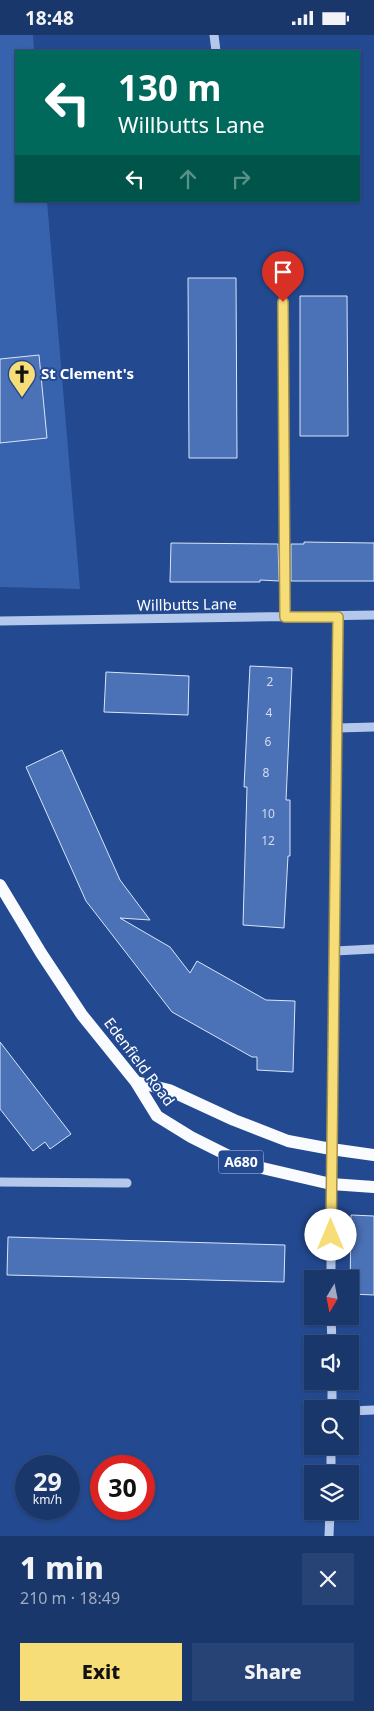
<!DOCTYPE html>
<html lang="en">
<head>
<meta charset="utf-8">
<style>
	body { margin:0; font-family:"Noto Sans",sans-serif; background:#274274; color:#f1f3f6; height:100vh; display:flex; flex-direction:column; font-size:19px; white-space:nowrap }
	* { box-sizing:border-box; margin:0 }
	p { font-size:16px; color:#9facc2 }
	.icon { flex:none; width:28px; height:28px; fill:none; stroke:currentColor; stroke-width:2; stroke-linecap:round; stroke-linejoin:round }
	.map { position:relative; height:1501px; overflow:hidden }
	.drawer { display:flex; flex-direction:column; background:#1a376c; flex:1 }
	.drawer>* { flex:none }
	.hud { position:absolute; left:15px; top:15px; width:345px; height:152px; border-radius:0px; box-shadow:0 1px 4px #0004,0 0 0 1px #38517f; background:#00695c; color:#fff; overflow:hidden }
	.needle { width:32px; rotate:190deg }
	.controls { position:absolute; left:304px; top:1235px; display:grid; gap:10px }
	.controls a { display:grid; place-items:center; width:55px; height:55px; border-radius:0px; background:#1a376c; box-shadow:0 1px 4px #0004,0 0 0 1px #38517f; font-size:25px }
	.speed { position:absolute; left:15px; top:1420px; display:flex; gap:10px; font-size:25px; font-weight:700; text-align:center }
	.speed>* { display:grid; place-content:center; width:65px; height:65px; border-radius:50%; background:#1a376c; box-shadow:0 1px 4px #0004,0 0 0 1px #38517f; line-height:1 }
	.speed small { font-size:12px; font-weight:400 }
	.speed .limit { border:8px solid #d22; background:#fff; color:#111 }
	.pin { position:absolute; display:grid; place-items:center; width:42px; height:42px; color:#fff; margin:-51px -21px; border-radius:50% 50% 50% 0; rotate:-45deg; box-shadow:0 0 5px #0007 }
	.pin .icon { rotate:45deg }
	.me { position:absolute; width:55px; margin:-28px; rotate:0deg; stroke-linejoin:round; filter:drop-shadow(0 0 4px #0008) }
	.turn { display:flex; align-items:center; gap:18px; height:105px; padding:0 20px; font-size:22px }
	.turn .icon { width:65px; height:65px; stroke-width:2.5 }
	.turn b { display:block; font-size:35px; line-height:42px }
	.lanes { display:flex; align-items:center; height:48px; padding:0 20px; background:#0003; justify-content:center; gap:25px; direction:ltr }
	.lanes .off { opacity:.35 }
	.round { display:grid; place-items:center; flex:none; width:52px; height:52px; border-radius:0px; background:#274274 }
	.overview { display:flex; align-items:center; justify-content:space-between; height:85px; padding:0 20px }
	h1 { font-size:30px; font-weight:800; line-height:38px }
	.action { display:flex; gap:10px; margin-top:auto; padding:10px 20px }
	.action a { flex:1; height:58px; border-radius:0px; background:#f7dd77; color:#111; font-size:20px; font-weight:800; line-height:58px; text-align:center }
	.action a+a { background:#274274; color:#f1f3f6 }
	.status { display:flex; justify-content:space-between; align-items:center; height:35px; padding:0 25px; background:#1a376c; direction:ltr }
	.status svg { height:14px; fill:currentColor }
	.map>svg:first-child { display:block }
</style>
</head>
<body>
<div class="status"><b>18:48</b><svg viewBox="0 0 49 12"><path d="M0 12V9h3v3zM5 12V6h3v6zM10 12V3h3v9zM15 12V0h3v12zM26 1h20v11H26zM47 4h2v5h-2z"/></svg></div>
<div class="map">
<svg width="374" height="1501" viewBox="0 0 374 1501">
	<rect width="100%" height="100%" fill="#234990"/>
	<path fill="#3762ad" d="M0 0H33L34 16H16V166H47L80 554 0 552Z"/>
	<path fill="#4b72b7" stroke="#d9e5f9" d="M188 243H236L237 423H189Z
		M300 261H347L348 401H300Z
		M39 320 47 403 0 408V324Z
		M304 507 374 508V546H291V509H304Z
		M171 508 278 509 279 546 260 545V547H170Z
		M250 631 292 633 286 765H290V821H288L284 893 243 890 247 752H244Z
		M106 637 189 641 188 680 104 677Z
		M62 715 120 845 150 885 120 883 170 912 190 938 197 926 266 965 295 966 293 1037 257 1035V1022H252L172 977 86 866 26 732Z
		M0 1007 71 1099 50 1114 45 1107 33 1116 0 1074Z
		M351 1180 374 1181V1260L350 1259Z
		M8 1202 285 1210 284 1247 7 1240Z"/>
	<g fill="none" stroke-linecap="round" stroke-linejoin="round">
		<path stroke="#b4c8ec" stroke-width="9" d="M214 0 216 16
			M283 267 285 582
			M0 586 374 580
			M337 693 374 692
			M335 916 374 914
			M0 1147 127 1148
			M331 1244V1149L335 916 338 582
			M331 1281 332 1309
			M332 1346V1374
			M350 1376 374 1375
			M331 1439V1411
			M329 1501 330 1476"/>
		<path stroke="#f9fbff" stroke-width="12" d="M0 850 41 918 82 980 136 1047 157 1081 191 1102 245 1129 331 1149 374 1152
			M136 1047 169 1055 234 1085 288 1106 331 1114 374 1120"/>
	</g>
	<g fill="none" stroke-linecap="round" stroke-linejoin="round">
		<g stroke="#a1904d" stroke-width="12">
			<path id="route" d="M283 267 285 582H338L331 1200"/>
		</g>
		<use href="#route" stroke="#f7dd77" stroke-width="9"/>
	</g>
	<defs>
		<g id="church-pin" transform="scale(1.4375)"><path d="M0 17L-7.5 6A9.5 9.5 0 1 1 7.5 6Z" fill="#f7dd77" stroke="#234990"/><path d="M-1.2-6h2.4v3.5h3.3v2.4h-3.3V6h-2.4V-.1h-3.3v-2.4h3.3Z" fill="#111"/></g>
	</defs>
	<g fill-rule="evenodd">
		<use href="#church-pin" x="22" y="339"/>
	</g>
	<g text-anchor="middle" stroke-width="4" stroke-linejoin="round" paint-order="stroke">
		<g font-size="12" fill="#d2dced">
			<text x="270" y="651">2</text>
			<text x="269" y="682">4</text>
			<text x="268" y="711">6</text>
			<text x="266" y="742">8</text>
			<text x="268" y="783">10</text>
			<text x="268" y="810">12</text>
		</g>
		<rect fill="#234990" stroke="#bdc8de" stroke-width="1" x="218.5" y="1115.5" width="45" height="23" rx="4"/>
		<g font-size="14" font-weight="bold" fill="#fff">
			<text x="241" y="1132">A680</text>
		</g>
		<g font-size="15" font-weight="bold" fill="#fff" stroke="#234990" text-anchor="start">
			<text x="41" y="344">St Clement's</text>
		</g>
		<g font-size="15" fill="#fff" stroke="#234990">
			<text transform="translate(187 570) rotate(-1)" y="5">Willbutts Lane</text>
			<text transform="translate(139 1027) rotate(53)" y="5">Edenfield Road</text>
		</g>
	</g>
</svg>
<div class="controls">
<a><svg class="needle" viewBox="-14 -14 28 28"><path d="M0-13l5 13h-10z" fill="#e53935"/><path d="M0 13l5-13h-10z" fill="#9facc2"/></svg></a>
<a><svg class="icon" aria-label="sound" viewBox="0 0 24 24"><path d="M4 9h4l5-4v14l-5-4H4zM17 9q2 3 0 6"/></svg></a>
<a><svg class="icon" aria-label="search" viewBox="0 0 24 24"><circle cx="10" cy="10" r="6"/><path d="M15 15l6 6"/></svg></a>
<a><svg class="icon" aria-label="layers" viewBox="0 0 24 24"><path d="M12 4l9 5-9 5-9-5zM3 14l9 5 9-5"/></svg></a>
</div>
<div class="speed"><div>29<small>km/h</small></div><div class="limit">30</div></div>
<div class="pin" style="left:283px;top:267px;background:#d93025"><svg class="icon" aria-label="arrive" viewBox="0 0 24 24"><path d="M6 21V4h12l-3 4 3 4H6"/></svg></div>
<svg class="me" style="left:331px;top:1200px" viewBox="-20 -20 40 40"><circle r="19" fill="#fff"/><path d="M0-13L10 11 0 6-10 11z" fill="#f7dd77"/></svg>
<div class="hud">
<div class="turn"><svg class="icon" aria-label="left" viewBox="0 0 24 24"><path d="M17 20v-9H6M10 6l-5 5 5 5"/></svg><div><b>130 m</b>Willbutts Lane</div></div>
<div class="lanes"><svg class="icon" aria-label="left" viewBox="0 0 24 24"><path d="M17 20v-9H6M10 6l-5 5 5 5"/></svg><svg class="icon off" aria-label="ahead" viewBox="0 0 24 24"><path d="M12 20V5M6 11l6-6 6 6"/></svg><svg class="icon off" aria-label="right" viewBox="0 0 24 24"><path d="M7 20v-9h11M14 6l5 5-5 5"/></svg></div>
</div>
</div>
<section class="drawer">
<div class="overview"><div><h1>1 min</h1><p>210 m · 18:49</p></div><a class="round"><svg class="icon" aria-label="close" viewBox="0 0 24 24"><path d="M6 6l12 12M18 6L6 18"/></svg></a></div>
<div class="action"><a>Exit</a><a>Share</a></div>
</section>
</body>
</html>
